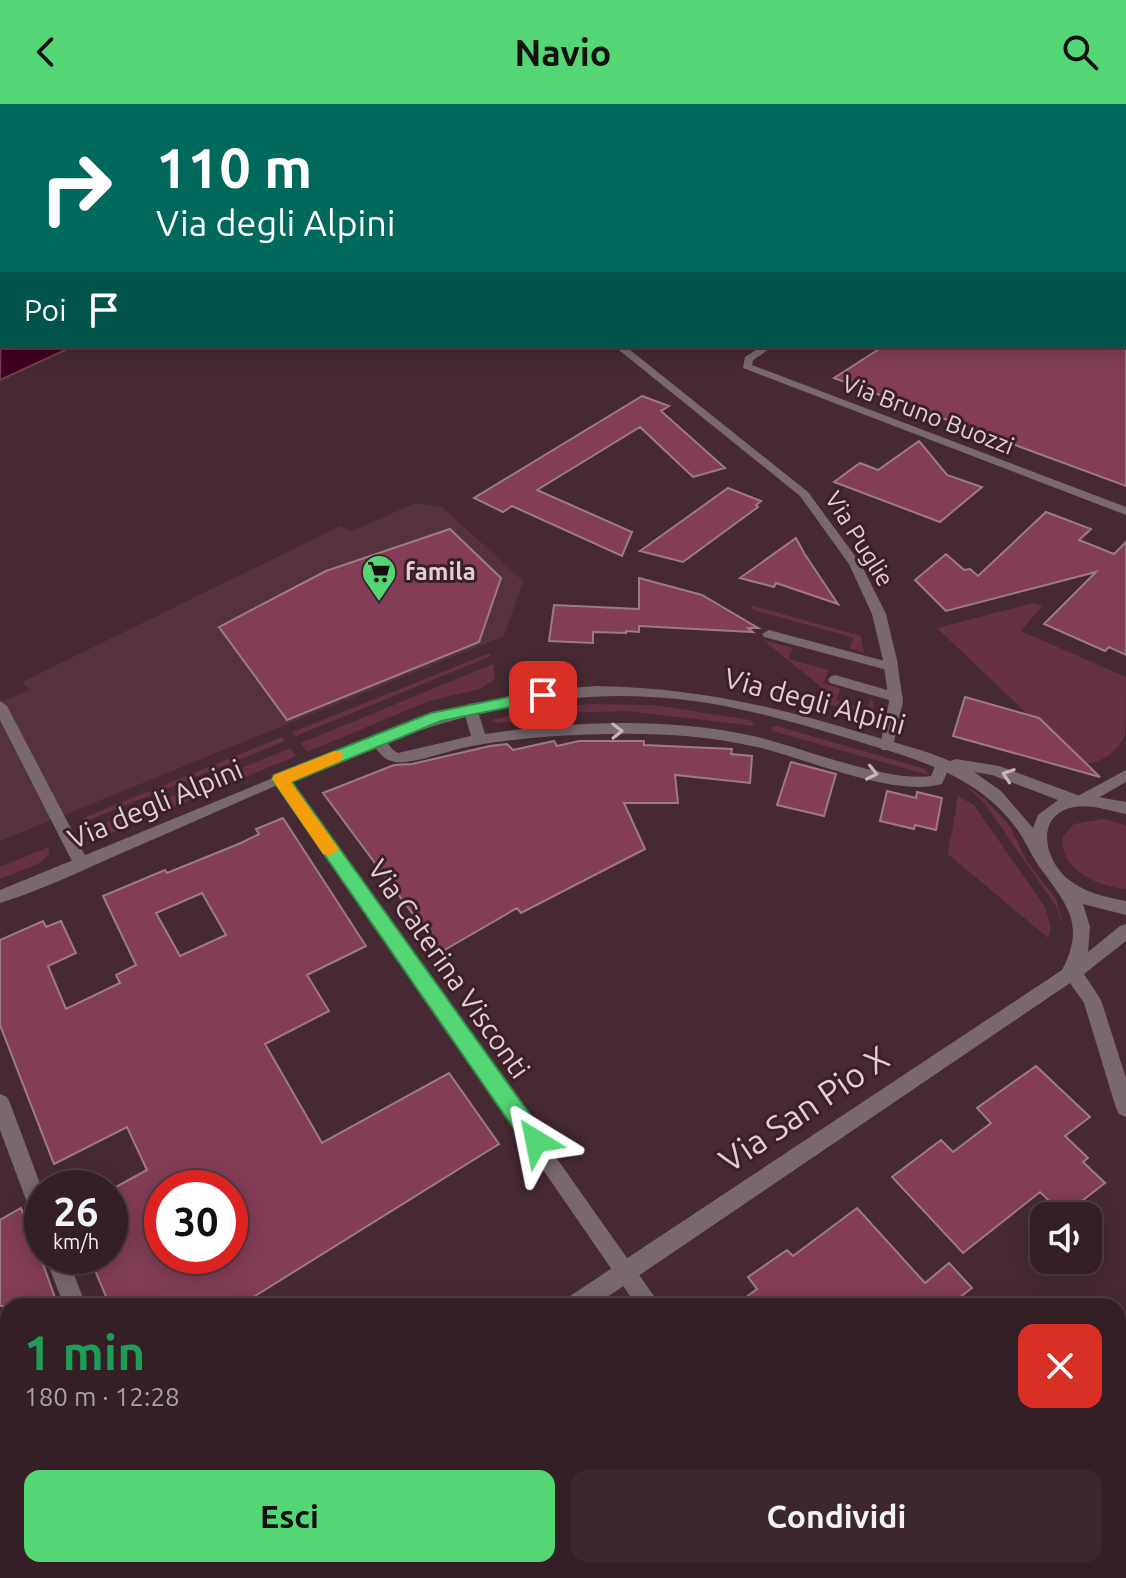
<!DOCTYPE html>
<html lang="it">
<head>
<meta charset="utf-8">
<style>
	body { margin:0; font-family:Ubuntu,sans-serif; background:#3c272e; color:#f1f3f6; height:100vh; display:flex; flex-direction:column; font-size:30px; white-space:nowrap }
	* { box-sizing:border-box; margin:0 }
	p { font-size:26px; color:#a9a2a7 }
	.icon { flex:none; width:44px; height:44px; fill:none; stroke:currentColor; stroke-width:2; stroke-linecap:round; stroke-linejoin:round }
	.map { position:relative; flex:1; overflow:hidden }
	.details { position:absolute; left:0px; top:1194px; width:1126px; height:280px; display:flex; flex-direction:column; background:#341f26; border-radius:24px 24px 0 0; box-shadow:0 4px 20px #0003,0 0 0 2px #4e3d43 }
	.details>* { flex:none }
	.hud { position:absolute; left:0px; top:0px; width:1126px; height:244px; box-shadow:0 4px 20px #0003,0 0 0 2px #4e3d43; background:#00695c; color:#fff; overflow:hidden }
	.tools { position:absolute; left:1030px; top:1098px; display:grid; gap:16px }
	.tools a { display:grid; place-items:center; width:72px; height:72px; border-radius:16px; background:#341f26; box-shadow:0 4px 20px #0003,0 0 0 2px #4e3d43; font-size:40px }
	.speed { position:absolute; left:24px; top:1066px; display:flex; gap:16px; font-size:40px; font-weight:700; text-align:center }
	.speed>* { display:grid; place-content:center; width:104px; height:104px; border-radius:50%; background:#341f26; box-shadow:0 4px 20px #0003,0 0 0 2px #4e3d43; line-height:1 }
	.speed small { font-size:20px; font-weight:400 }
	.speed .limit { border:12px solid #d22; background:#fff; color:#111 }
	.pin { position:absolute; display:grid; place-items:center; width:68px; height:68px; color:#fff; margin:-34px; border-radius:16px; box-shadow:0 4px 12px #0006 }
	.me { position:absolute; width:88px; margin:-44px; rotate:325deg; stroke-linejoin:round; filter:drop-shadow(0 0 6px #0008) }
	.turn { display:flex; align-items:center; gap:28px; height:168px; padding:0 24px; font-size:36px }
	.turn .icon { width:104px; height:104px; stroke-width:2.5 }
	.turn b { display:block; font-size:56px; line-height:68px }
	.then { display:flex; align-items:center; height:76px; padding:0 24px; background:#0003; gap:16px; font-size:30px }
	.round { display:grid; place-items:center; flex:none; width:84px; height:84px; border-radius:16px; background:#3c272e }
	.headline { display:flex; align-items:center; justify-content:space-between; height:136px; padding:0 24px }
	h1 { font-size:48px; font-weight:700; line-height:60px; color:#1e9e55 }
	.primary-button { display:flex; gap:16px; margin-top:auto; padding:16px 24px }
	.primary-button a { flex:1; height:92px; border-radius:16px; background:#53d673; color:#111; font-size:32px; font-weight:700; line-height:92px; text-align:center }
	.primary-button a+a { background:#3c272e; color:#f1f3f6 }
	header { display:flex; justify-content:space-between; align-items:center; height:104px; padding:0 24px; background:#53d673; color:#111; font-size:36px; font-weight:700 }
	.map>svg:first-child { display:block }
</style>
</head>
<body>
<header><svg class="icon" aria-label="back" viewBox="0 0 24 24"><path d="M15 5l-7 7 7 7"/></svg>Navio<svg class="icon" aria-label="search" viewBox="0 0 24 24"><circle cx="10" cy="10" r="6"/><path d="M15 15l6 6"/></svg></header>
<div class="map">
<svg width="1126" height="1474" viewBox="0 0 1126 1474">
	<rect width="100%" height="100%" fill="#462933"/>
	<path fill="#56323e" d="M416 399 442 403 523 477 504 532 0 737V598L31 586 22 578 340 422 352 427Z"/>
	<path fill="#673145" d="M1034 499 1042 502 1021 527 1126 573C1126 587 1126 620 1125 631 1117 649 1099 661 1080 660L937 524Z
		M753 502 861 532 864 549 850 544 854 534 751 505Z
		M763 536 793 544 788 555 829 566 823 579 841 585 836 596 867 605 872 594 875 611 831 601 820 582Z
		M490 549 491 552 296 632 293 628Z
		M493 560 495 575 480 585 429 597 307 648 301 639Z
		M591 600 654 601 750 616 755 622 626 607 564 609 498 619 492 616 545 604Z
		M777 622 925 665 929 671 772 627V623Z
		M282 633 285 637 84 718 83 714Z
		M290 644 296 652 109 730 97 731 89 726Z
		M965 681 984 694 1010 722 1027 758 1056 795 1064 822 1056 802 985 700Z
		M958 692 974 701 1045 803 1051 824 1048 834 948 750Z
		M1103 715 1126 721V785C1099 783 1058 765 1063 732L1074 720Z
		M49 743V750L38 760 0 775V763Z"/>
	<path fill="#40001e" stroke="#713e55" stroke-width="2" d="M286 0H623L281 2Z
		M2 124V242H74L0 276Z"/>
	<path fill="#833d57" stroke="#9d7b85" stroke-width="2" fill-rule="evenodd" d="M884 242H1126V382L834 274Z
		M642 292 669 302 661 307 725 364 693 373 640 323 537 386 632 428 622 452 512 402 503 408 474 394Z
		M919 337 947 371 982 383 940 418 834 378 860 359 878 366Z
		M728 384 761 397 756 401 758 403 683 458 640 447Z
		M1046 408 1091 425 1079 436 1114 450 1126 438V551L1109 543 1105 547 1044 520 1096 468 946 507 915 476 946 450 964 466 970 465 978 472Z
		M450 425 501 474 479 538 287 616 219 523 326 467Z
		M796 434 804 449 838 500 776 479 774 483 740 474Z
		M639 474 702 491 758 524H748L753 528 639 522V528L626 527V529L593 528V539L549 537 554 501 639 505Z
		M965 593 1039 614 1100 673 953 632Z
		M554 637 557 642 579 637H644V641L732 645 731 650 752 652 750 679 675 671 678 699H624L645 745 521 809 517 804 441 848 323 689 394 661 412 660 490 642 507 640 513 646Z
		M791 658 836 670 824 712 777 701Z
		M887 687 916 694 917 688 942 694 936 726 915 721 914 725 880 717Z
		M283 714 366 842 307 871 329 907 265 940 322 1039 449 969 499 1040 239 1202H110L89 1152H110V1086L147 1066 127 1023 54 1060 0 921V836L43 817 46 823 61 817 76 849 48 862 66 905 120 879 116 871 136 861 103 792 165 766 167 769 241 739 259 730 256 725ZM202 789 226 831 180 852 156 809ZM162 1084H230V1152H162Z
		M1036 962 1090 1013 1065 1032 1088 1054 1083 1058 1105 1079 1064 1111 1040 1088 963 1149 892 1073 941 1036 953 1048 991 1019 977 1004Z
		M21 1104 43 1160 58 1202H0V1116Z
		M857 1104 925 1179 949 1159 972 1184 949 1202H734L757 1185 748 1173 787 1146 793 1152Z"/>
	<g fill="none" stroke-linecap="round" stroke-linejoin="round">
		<path fill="#79696e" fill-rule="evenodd" d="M769 526 896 560 898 563 891 567 764 533 762 530Z
			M835 571 901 590 903 593 896 598 830 579 828 576 830 573Z
			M0 597 7 602 89 759 87 763H75L73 759 0 616Z"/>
		<path fill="#79696e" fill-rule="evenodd" d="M0 8H2V12H0Z
			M1124 211 1126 212V218L1124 217Z
			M614 242H625L808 388 861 460 886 510 897 556 903 598 892 646H882L880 642 889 598 883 556 872 510 849 460 800 392Z
			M762 242H774L753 256 752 261 1126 403V411L743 264 745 253Z
			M470 599 477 604 485 630C573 617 666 613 753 632 799 642 887 679 931 672L938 655 943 654 951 659 942 680C891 694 805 653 752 642 706 632 659 629 612 630 566 630 518 634 472 642 453 645 411 661 395 658 382 656 376 645 370 634L377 629C387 632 388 645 398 649L471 632 463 604Z
			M1126 666V678L1086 701H1076L1073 697 1076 693Z
			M281 670 286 671 661 1202H637L276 679 273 675 276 671Z
			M0 990 7 993 10 999 42 1085V1123L35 1120 0 1026Z
			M45 1152H67L86 1202H64Z
			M159 1466H185L188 1474H162Z
			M662 1466H688L689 1474H663Z"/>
		<path fill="#79696e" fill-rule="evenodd" d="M597 582C693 584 771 601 862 629 892 638 922 645 950 657L956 655 999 662 1080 692 1087 691 1126 698V710C1107 706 1083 697 1064 706 1035 720 1048 759 1068 775 1085 789 1105 793 1126 797V811L1083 800 1090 823 1088 848 1120 822 1126 820V837L1084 870 1101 896 1126 974V1013L1119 1010 1116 1004 1084 899 1070 879 594 1202H564L567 1194 1062 866C1086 820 1067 801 1041 765 1032 753 1027 740 1019 728 979 669 911 654 847 634 783 615 718 596 651 593 470 582 307 670 145 739 97 759 49 784 0 799V786L397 623 496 595 545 586ZM974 668 992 671 1058 696 1038 711 1033 724 1001 687Z
			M1126 1415V1471L1116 1474 1109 1471 1107 1466H1118V1418Z
			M185 1466H218L214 1474H181Z"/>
	</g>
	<defs><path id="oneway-chevron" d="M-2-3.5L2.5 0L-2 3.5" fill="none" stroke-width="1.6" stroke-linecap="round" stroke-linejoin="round" transform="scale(2)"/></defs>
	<g stroke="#c8b5ba">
		<use href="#oneway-chevron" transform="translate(617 627) rotate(-1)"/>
		<use href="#oneway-chevron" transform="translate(872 669) rotate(12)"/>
		<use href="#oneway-chevron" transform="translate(1008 671) rotate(-161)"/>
	</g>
	<path fill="#53d673" stroke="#368b4b" stroke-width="2" d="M543 586 551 591 549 595 441 617 292 678 544 1030 548 1037 544 1045 536 1048 528 1045 272 675 274 671 431 609Z"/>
	<path fill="#f59e0b" d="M335 647 341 648 343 652 341 657 291 678 339 745 330 752 323 750 272 675 274 671Z"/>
	<defs>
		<g id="supermarket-pin" transform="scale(1.8)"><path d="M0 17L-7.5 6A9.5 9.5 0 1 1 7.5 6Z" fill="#53d673" stroke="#3b1f29"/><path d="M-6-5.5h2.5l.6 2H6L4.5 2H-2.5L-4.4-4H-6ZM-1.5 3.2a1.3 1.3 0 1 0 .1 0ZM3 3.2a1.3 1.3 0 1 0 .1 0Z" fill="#111"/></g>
	</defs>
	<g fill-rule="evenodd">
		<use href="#supermarket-pin" x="379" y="468"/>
	</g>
	<g text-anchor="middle" stroke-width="6" stroke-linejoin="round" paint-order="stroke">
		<g font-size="24" fill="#e2ced4" stroke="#3b1f29">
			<text transform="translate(928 311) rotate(21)" y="8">Via Bruno Buozzi</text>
			<text transform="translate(859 435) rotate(58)" y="8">Via Puglie</text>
		</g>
		<g font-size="24" font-weight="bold" fill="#e2ced4" stroke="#3b1f29" text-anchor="start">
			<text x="405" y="476">famila</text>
		</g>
		<g font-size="28" fill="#e2ced4" stroke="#3b1f29">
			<text transform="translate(815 597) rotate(15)" y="10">Via degli Alpini</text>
			<text transform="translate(155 700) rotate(-23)" y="10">Via degli Alpini</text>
			<text transform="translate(449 865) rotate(55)" y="10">Via Caterina Visconti</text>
		</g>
		<g font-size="34" fill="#e2ced4" stroke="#3b1f29">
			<text transform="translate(804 1005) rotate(-34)" y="12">Via San Pio X</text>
		</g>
	</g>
</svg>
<div class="tools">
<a><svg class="icon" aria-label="sound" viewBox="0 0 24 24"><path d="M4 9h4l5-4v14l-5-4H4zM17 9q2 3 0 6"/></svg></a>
</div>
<div class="speed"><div>26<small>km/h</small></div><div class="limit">30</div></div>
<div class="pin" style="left:543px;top:591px;background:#d93025"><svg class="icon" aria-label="arrive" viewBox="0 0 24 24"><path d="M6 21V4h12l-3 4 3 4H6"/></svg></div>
<svg class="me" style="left:536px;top:1037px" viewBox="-20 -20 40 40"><path d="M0-17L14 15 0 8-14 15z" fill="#53d673" stroke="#fff" stroke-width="4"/></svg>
<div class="hud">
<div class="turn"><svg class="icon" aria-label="right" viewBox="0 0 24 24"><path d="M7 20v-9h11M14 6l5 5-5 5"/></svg><div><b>110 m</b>Via degli Alpini</div></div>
<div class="then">Poi<svg class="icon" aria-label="arrive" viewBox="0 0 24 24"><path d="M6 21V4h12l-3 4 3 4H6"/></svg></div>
</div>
<section class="details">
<div class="headline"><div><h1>1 min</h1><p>180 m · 12:28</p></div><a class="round" style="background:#d93025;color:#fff"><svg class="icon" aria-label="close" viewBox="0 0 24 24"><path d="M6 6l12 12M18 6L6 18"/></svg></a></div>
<div class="primary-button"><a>Esci</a><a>Condividi</a></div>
</section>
</div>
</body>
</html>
